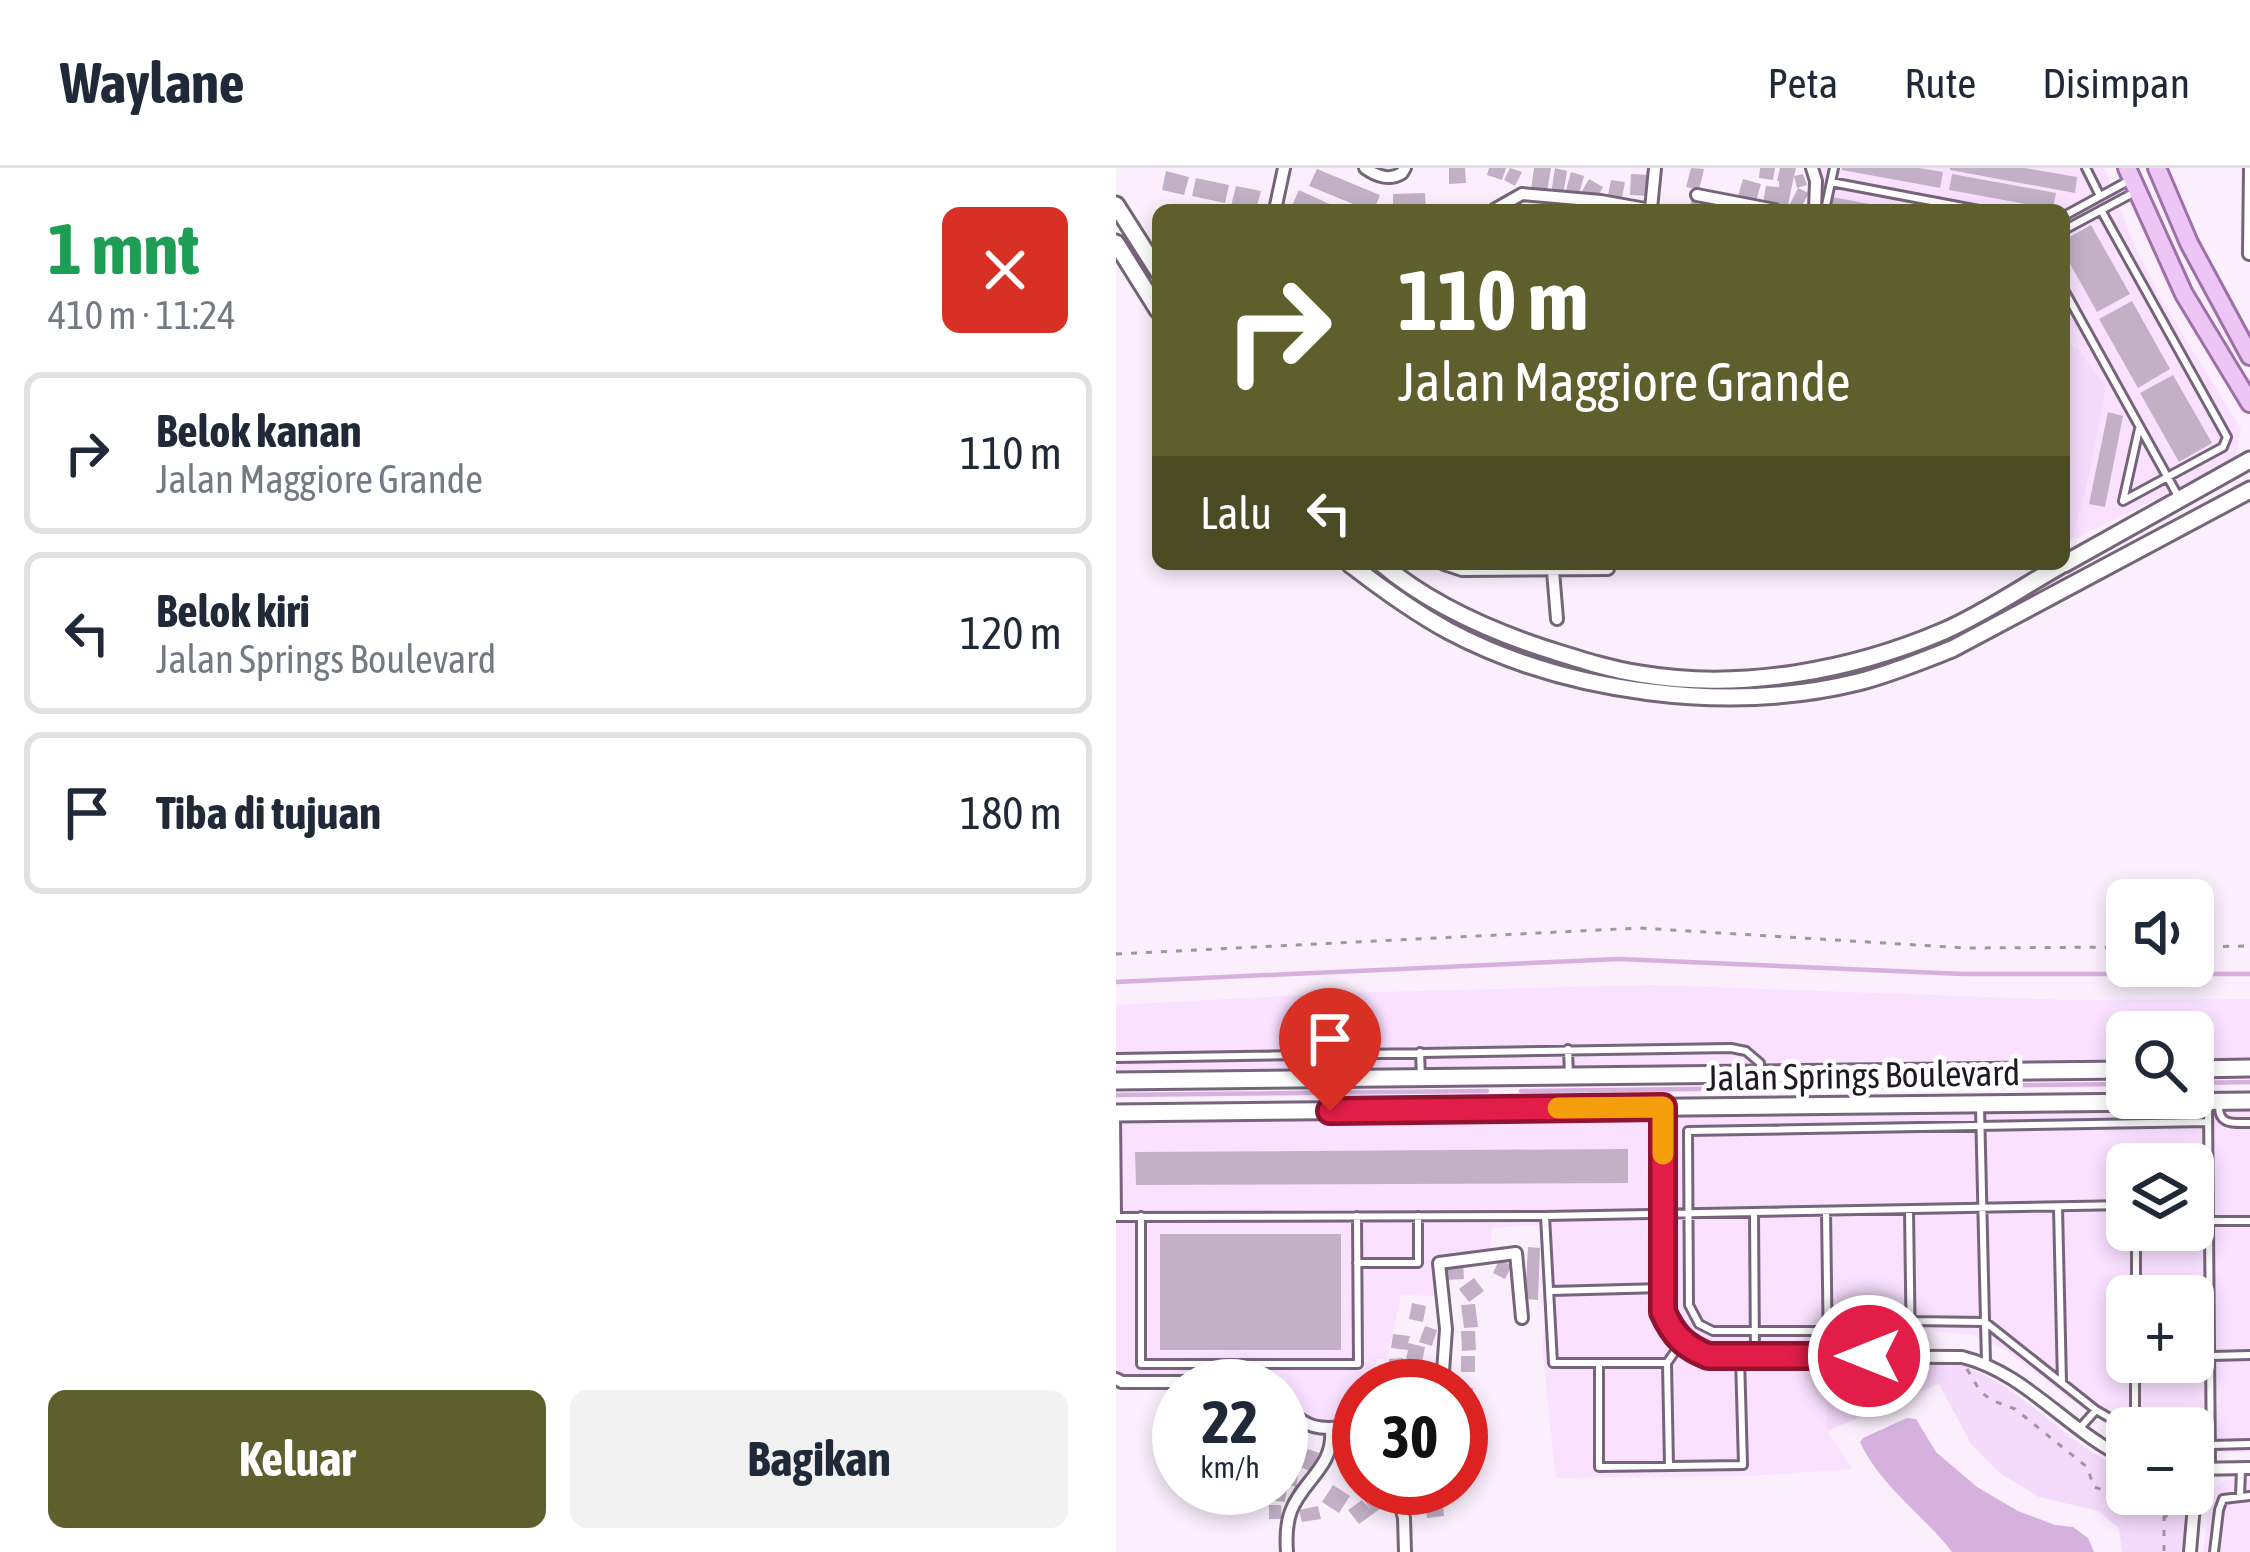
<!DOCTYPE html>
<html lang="id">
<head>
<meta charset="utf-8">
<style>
	body { margin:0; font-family:"Asap Condensed",sans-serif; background:#f2f2f3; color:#1f2937; height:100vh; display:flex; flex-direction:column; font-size:45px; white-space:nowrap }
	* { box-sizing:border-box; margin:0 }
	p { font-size:39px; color:#747a83 }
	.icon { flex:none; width:66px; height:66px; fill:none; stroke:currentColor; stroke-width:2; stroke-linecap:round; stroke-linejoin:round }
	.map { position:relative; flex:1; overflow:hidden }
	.side { display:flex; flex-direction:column; background:#fff; width:1116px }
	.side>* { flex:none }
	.guide { position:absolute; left:36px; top:36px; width:918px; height:366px; border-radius:18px; box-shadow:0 6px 18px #0003; background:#5e5f2c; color:#fff; overflow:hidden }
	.buttons { position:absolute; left:990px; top:711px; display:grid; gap:24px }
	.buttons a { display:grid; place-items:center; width:108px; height:108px; border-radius:18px; background:#fff; box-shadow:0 6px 18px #0003; font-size:60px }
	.speed { position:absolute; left:36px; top:1191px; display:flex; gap:24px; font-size:60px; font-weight:700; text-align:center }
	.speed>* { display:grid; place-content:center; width:156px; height:156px; border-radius:50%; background:#fff; box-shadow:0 6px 18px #0003; line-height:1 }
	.speed small { font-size:30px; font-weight:400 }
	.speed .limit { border:18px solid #d22; background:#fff; color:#111 }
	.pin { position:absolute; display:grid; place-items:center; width:102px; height:102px; color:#fff; margin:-123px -51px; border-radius:50% 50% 50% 0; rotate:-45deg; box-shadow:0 0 12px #0007 }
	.pin .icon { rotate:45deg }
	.me { position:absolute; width:132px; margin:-66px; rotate:270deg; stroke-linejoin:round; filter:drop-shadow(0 0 9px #0008) }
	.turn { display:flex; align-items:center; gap:42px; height:252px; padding:0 48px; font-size:54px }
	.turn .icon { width:156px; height:156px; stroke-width:2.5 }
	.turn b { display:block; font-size:84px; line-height:102px }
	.then { display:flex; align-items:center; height:114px; padding:0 48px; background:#0003; gap:24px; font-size:45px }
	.round { display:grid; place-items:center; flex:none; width:126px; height:126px; border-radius:18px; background:#f2f2f3 }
	.summary { display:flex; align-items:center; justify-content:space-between; height:204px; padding:0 48px }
	h1 { font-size:72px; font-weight:700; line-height:90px; color:#1e9e55 }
	.cta { display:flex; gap:24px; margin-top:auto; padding:24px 48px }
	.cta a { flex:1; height:138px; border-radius:18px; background:#5e5f2c; color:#fff; font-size:48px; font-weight:700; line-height:138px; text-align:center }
	.cta a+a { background:#f2f2f3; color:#1f2937 }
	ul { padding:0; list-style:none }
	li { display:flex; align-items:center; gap:36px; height:162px; margin:0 24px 18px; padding:0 24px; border:6px solid #e0e1e3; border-radius:18px }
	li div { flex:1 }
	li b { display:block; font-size:45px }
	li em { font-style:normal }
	header { display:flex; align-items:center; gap:72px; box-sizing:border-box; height:168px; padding:0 60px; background:#fff; border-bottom:3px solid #e0e1e3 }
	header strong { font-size:57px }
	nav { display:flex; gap:66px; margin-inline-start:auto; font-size:42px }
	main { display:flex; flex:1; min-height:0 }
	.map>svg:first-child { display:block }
</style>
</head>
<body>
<header>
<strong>Waylane</strong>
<nav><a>Peta</a><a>Rute</a><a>Disimpan</a></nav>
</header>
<main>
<section class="side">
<div class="summary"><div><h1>1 mnt</h1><p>410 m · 11:24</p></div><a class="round" style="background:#d93025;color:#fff"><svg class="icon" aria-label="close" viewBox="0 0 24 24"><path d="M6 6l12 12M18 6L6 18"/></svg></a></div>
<ul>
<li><svg class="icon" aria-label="right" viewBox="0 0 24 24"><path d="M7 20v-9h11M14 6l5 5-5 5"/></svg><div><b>Belok kanan</b><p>Jalan Maggiore Grande</p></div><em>110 m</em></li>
<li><svg class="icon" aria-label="left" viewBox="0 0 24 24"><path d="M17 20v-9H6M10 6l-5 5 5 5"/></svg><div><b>Belok kiri</b><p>Jalan Springs Boulevard</p></div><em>120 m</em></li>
<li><svg class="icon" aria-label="arrive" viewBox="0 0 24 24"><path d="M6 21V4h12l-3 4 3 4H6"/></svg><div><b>Tiba di tujuan</b></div><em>180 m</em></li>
</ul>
<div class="cta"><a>Keluar</a><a>Bagikan</a></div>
</section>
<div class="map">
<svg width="1134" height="1384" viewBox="0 0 1134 1384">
	<rect width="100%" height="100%" fill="#fbeffd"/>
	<path fill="#f9e1ff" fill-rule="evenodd" d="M704 0H989L1015 69 1044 129 1125 261 1119 292 956 372 973 309 989 219 962 181 948 173V42H705L707 15Z
		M536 817 953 832 1134 831V890L1077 892V864H1011V893L510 904 0 906V837L225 825Z
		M1134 942V1284L1077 1285V1260H1011V1268L961 1236 891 1183 856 1167 808 1162 790 1171 711 1174V1263L736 1301 633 1308 440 1310 426 1179 430 1146 424 1057 376 1060 374 1084 317 1089V1128L285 1127 271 1191H260V1213L281 1212 279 1218H243V1250L220 1257 201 1253 183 1242 172 1230 169 1210H8L0 1202V955ZM1011 996H1077V1062H1011ZM1011 1128H1077V1194H1011Z
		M1113 1311H1134V1384H1087L1094 1330 1102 1316Z"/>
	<path fill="#f4dafb" d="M948 173 962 181 990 219 973 309 956 372 948 370Z
		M839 1196C906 1213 947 1278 1011 1302V1326H1070L1066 1384H1006L1003 1360 982 1343 923 1329 884 1305 855 1276 823 1216 711 1263V1197Z"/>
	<path fill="#d6b1de" d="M791 1250 800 1251 820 1284 861 1319 902 1343 939 1357 957 1359 972 1370 978 1384H836C808 1347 764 1318 744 1274L747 1270Z"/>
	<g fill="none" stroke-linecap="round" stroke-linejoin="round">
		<path stroke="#d6b1de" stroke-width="4.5" d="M0 814 503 791 847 806H1134
			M1077 915 1134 914
			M405 923 1011 916
			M0 927 371 923"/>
	</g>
	<path fill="#c3b0c7" d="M333 0H349L350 15 333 16Z
		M373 0H390L386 12 371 7Z
		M394 0 406 4 399 18 388 12Z
		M418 0H435L431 24 415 22Z
		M439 0 451 3 447 28 435 26Z
		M575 0 588 1 583 22 570 19Z
		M644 0H659L657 12 643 10Z
		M664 0H680L678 8 687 6 691 17 681 20 678 8 672 37 647 35 650 18 663 19V13H661Z
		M726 0H803L827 4 824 20 726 2Z
		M834 0H909L961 9 959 25 834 2Z
		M201 1 264 27 258 42H252L193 18Z
		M50 3 73 9 68 27 46 22Z
		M455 4 468 8 463 26 450 22Z
		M515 6 535 7 534 28 514 27Z
		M836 6 940 25 937 41 833 22Z
		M80 10 113 17 109 35 76 28Z
		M473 11 487 19 479 33 465 25Z
		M627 11 645 16 640 33 622 28Z
		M495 12 509 14 505 34 491 31Z
		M120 18 145 23 140 42H114Z
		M682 20 693 25 684 41 674 36Z
		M183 22 209 34 227 42H174Z
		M309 25 310 42H277V26Z
		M716 29 775 40V42H714Z
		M576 30 613 41 612 42H573Z
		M975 57 1014 126 981 144 948 85V72Z
		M1016 133 1054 201 1022 220 983 151Z
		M1057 207 1096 275 1063 294 1024 225Z
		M992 244 1007 248 989 339 973 336Z
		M512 981V1015L20 1017 19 984Z
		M44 1066H225V1182H44Z
		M412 1079 424 1080 422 1132 409 1131Z
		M383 1092 396 1097 389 1111 377 1105Z
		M347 1093 348 1111 331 1112 330 1094Z
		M358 1110 368 1123 353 1134 343 1121Z
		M296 1135 310 1138 307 1154 293 1151Z
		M359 1136 362 1159 348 1160 345 1137Z
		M309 1158 321 1162 316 1178 303 1174Z
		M345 1163H359L360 1182 346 1183Z
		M277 1166 294 1168 292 1175 309 1179 306 1194 290 1191 292 1182 275 1180Z
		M345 1188H359V1204H345Z
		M287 1190V1202L274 1203 273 1191Z
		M297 1195 318 1201 314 1218H291Z
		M345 1220H357L356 1241 345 1240Z
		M233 1263 236 1274 222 1277 219 1266Z
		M239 1276 240 1290 223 1291 222 1277Z
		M192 1281 203 1285 196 1304 184 1299Z
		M172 1293 184 1296 180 1319 167 1316Z
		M217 1317 234 1328 223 1345 206 1334Z
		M155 1320H171L169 1334 153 1332Z
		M244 1320H256L268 1338 243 1356 232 1342 246 1332 255 1342 241 1322Z
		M153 1337H165L166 1351H153Z
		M202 1338 205 1351 186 1354 183 1342Z
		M327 1338 328 1348 311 1350 310 1340Z"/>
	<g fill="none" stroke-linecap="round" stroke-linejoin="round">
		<g stroke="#76657a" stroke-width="12">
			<path id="service" d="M970 0 984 28
				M715 14 863 42
				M709 42 718 0
				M985 42 1111 269 1107 279 1007 333
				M948 48 1012 13
				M948 62 1017 25
				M948 122 1062 328
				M1007 333 1023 261
				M452 881 453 907
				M304 884 305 910
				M0 890 615 880 630 883 644 895V903
				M1092 937 1095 1301
				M1103 937C1102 958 1118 955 1134 955
				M864 939 870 1195
				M0 947 1 1049 429 1048
				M942 1039 946 1215
				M793 1042 795 1189
				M710 1043 712 1188
				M638 1045 639 1189
				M25 1048V1196H242L241 1048
				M1093 1053H1134
				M241 1095H302V1048
				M434 1123 547 1120
				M1020 1128V1062
				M1096 1188 1134 1187
				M551 1195H437L429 1048 1011 1037
				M483 1196V1299L627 1297 624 1189
				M1011 1260 980 1242 869 1154 794 1153 749 1163H597L583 1156 573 1137 572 963 1092 954
				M1019 1260V1194
				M963 1261 980 1242
				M1077 1274 1095 1277 1134 1276
				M553 1298 551 1195 565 1175
				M1124 1328 1125 1302
				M1098 1384 1103 1342 1107 1331 1134 1328"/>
		</g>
		<g stroke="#76657a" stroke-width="16">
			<path id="minor" d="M249 0C260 8 274 13 286 5L289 0
				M696 0 700 13 699 42
				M581 27 659 42
				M535 41 539 0
				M159 42 168 0
				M378 42 406 26 485 33 535 42
				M1133 86 1134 0
				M328 396 346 402 492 401
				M437 403 441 451
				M547 939V1144C558 1168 568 1178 593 1188L846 1189C909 1204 953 1264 1011 1291
				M0 1211 6 1214H148L154 1218
				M326 1218 330 1161 323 1095 400 1085 406 1150
				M165 1228C186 1265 206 1262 243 1257
				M1077 1301 1134 1300
				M280 1320 288 1350 289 1384
				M171 1384C170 1370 170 1356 175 1343 186 1313 218 1299 215 1263
				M1074 1384 1081 1301"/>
		</g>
		<g stroke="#76657a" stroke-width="21">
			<path id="secondary" d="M0 37 42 103
				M0 75 42 142
				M234 396C265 420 298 444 333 463 450 525 612 546 742 514 774 506 805 493 836 481L1134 322
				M266 396C312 435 370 461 427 480 459 490 491 501 524 506 624 523 735 503 828 463 869 445 908 418 947 396
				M948 396 1134 292
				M1077 901 1134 900
				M0 913 1011 902
				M0 945 1134 933"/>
		</g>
		<g stroke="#9d71a8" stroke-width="22">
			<path id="primary" d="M1011 0 1068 126 1134 235
				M1041 0 1073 75 1134 188"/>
		</g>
		<path stroke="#a096a2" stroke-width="3" stroke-dasharray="6 9" stroke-linecap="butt" d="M1077 779 1134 778
			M0 786 523 760 850 780 1011 779
			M851 1201 864 1223 875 1232 899 1241 971 1299 978 1319 1038 1338 1048 1348V1384
			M1006 1303 1004 1311 1011 1314
			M1045 1326 1059 1334 1049 1350
			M1027 1332 1053 1329"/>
		<use href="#service" stroke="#fff" stroke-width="6"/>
		<use href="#minor" stroke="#fff" stroke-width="10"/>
		<use href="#secondary" stroke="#fff" stroke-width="15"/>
		<use href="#primary" stroke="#edc6f6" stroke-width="16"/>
	</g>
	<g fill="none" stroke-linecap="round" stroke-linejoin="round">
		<g stroke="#92132f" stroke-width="30">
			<path id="route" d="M214 943 547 939V1144C558 1168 568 1178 592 1188H753"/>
		</g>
		<use href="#route" stroke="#e11d48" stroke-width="21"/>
		<path stroke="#f59e0b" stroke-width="21" d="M442 940 547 939V986"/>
	</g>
	<g text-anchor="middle" stroke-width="10" stroke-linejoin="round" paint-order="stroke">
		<g font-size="36" fill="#1f1921" stroke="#fff">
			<text transform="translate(747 907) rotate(-1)" y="13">Jalan Springs Boulevard</text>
		</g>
	</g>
</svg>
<div class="buttons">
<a><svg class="icon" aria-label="sound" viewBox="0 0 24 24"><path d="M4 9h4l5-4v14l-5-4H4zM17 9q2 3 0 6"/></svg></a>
<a><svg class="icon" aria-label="search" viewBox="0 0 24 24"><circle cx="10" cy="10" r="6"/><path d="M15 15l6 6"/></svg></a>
<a><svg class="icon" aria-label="layers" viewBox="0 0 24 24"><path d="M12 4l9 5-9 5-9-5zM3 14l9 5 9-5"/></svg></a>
<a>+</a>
<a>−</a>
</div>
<div class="speed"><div>22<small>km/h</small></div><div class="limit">30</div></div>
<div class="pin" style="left:214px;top:943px;background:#d93025"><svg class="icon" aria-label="arrive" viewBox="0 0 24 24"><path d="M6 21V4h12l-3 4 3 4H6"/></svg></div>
<svg class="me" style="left:753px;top:1188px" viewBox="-20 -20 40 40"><circle r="17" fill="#e11d48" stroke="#fff" stroke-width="3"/><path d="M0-11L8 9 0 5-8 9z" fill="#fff"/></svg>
<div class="guide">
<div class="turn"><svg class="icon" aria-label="right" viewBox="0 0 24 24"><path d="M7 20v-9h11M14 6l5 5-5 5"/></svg><div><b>110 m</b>Jalan Maggiore Grande</div></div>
<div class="then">Lalu<svg class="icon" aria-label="left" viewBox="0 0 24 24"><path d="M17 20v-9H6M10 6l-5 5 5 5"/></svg></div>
</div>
</div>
</main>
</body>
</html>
